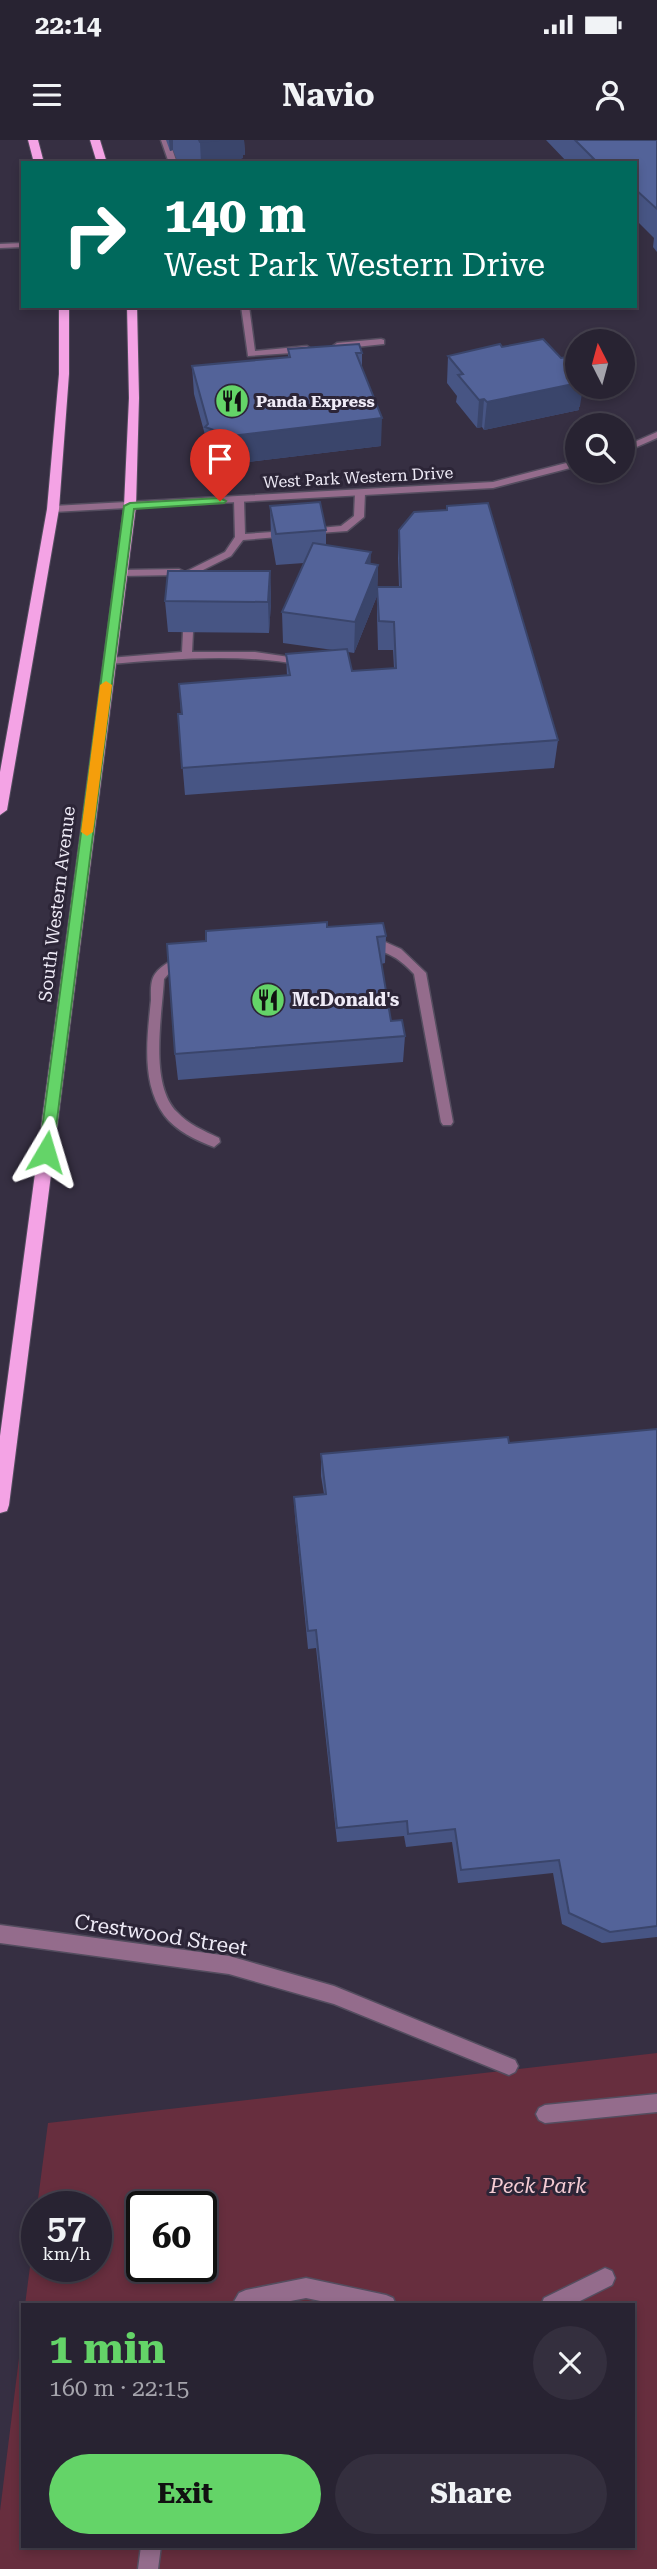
<!DOCTYPE html>
<html lang="en">
<head>
<meta charset="utf-8">
<style>
	body { margin:0; font-family:"Roboto Serif",serif; background:#342f3e; color:#f1f3f6; height:100vh; display:flex; flex-direction:column; font-size:26px; white-space:nowrap }
	* { box-sizing:border-box; margin:0 }
	p { font-size:23px; color:#a5a4ac }
	.icon { flex:none; width:38px; height:38px; fill:none; stroke:currentColor; stroke-width:2; stroke-linecap:round; stroke-linejoin:round }
	.map { position:relative; flex:1; overflow:hidden }
	.drawer { position:absolute; left:21px; top:2163px; width:614px; height:245px; display:flex; flex-direction:column; background:#282332; border-radius:0px; box-shadow:0 4px 10px #0003,0 0 0 2px #44404d }
	.drawer>* { flex:none }
	.hud { position:absolute; left:21px; top:21px; width:616px; height:147px; border-radius:0px; box-shadow:0 4px 10px #0003,0 0 0 2px #44404d; background:#00695c; color:#fff; overflow:hidden }
	.needle { width:46px; rotate:354deg }
	.controls { position:absolute; left:565px; top:189px; display:grid; gap:14px }
	.controls a { display:grid; place-items:center; width:70px; height:70px; border-radius:50%; background:#282332; box-shadow:0 4px 10px #0003,0 0 0 2px #44404d; font-size:35px }
	.speed { position:absolute; left:21px; top:2051px; display:flex; gap:14px; font-size:35px; font-weight:700; text-align:center }
	.speed>* { display:grid; place-content:center; width:91px; height:91px; border-radius:50%; background:#282332; box-shadow:0 4px 10px #0003,0 0 0 2px #44404d; line-height:1 }
	.speed small { font-size:18px; font-weight:400 }
	.speed .limit { border:4px solid #111; border-radius:10px; background:#fff; color:#111 }
	.pin { position:absolute; display:grid; place-items:center; width:60px; height:60px; color:#fff; margin:-72px -30px; border-radius:50% 50% 50% 0; rotate:-45deg; box-shadow:0 0 7px #0007 }
	.pin .icon { rotate:45deg }
	.me { position:absolute; width:77px; margin:-38px; rotate:7deg; stroke-linejoin:round; filter:drop-shadow(0 0 5px #0008) }
	.turn { display:flex; align-items:center; gap:24px; height:147px; padding:0 28px; font-size:32px }
	.turn .icon { width:91px; height:91px; stroke-width:2.5 }
	.turn b { display:block; font-size:49px; line-height:60px }
	.round { display:grid; place-items:center; flex:none; width:74px; height:74px; border-radius:37px; background:#342f3e }
	.overview { display:flex; align-items:center; justify-content:space-between; height:119px; padding:0 28px }
	h1 { font-size:42px; font-weight:700; line-height:52px; color:#64d468 }
	.cta { display:flex; gap:14px; margin-top:auto; padding:14px 28px }
	.cta a { flex:1; height:80px; border-radius:42px; background:#64d468; color:#111; font-size:28px; font-weight:700; line-height:80px; text-align:center }
	.cta a+a { background:#342f3e; color:#f1f3f6 }
	.status { display:flex; justify-content:space-between; align-items:center; height:49px; padding:0 35px; background:#282332; direction:ltr }
	.status svg { height:19px; fill:currentColor }
	header { display:flex; justify-content:space-between; align-items:center; height:91px; padding:0 28px; background:#282332; font-size:32px; font-weight:700 }
	.map>svg:first-child { display:block }
</style>
</head>
<body>
<div class="status"><b>22:14</b><svg viewBox="0 0 49 12"><path d="M0 12V9h3v3zM5 12V6h3v6zM10 12V3h3v9zM15 12V0h3v12zM26 1h20v11H26zM47 4h2v5h-2z"/></svg></div>
<header><svg class="icon" aria-label="menu" viewBox="0 0 24 24"><path d="M4 6h16M4 12h16M4 18h16"/></svg>Navio<svg class="icon" aria-label="person" viewBox="0 0 24 24"><circle cx="12" cy="8" r="4"/><path d="M4 21q1-7 8-7t8 7"/></svg></header>
<div class="map">
<svg width="657" height="2429" viewBox="0 0 657 2429">
	<rect width="100%" height="100%" fill="#362f42"/>
	<path fill="#672e3e" fill-rule="evenodd" d="M657 1913V2429H0V2371L23 2186V2406H634V2165H25L37 2073V2126H96V2067H37L48 1983ZM142 2067H201V2126H142Z"/>
	<g fill="none" stroke-linecap="round" stroke-linejoin="round">
		<g stroke="#544d5f" stroke-width="3">
			<path id="service" d="M161 0H169L177 23H169Z
				M23 103V107L0 108V104Z
				M241 166H249L255 211 307 206 311 209 307 212 248 216Z
				M381 199 384 200V204L337 209 333 206 337 203Z
				M360 350 365 353 364 377 347 391 305 394V390L308 389 341 386 354 376 355 353Z
				M239 357 244 360 245 394 287 391 290 392V396L243 400 231 416 185 439 177 435 121 436 116 433 121 430 179 429 185 432 225 412 235 397 234 360Z
				M188 489 193 492 192 512H255L303 519 308 522 303 525C238 513 174 519 109 524L104 521 109 518 182 512 183 492Z
				M366 799 383 801 401 809 426 833 453 982 451 985H443L441 982 414 834C396 815 387 812 362 806L360 803Z
				M186 815 192 819 190 822 171 831 164 839C162 876 149 944 177 972 188 984 204 991 219 998L220 1002 214 1007C197 1001 175 990 164 975 141 943 147 898 151 860 151 852 150 841 155 834 162 824 174 819 186 815Z
				M0 1785 229 1816 334 1846 515 1920 518 1926 515 1932 509 1935 334 1864 229 1834 0 1803Z
				M657 1954V1972L545 1983 539 1980 536 1974 539 1968 545 1965Z
				M605 2128 612 2131 615 2138 612 2145 572 2165H541L544 2158Z
				M306 2138 386 2155 393 2158 396 2165H340L306 2158 270 2165H232L239 2153 246 2150Z
				M141 2406H161L158 2429H138Z"/>
		</g>
		<g stroke="#544d5f" stroke-width="3">
			<path id="tertiary" d="M657 292V298L623 313V307Z
				M578 320V326L493 348 53 372 48 369 53 366 493 342Z"/>
		</g>
		<g stroke="#544d5f" stroke-width="2">
			<path id="primary" d="M28 0H38L44 23H34Z
				M90 0H100L107 23H97Z
				M59 166H69V234L59 369 7 670 0 675V632L47 369 59 234Z
				M127 166H137L139 258 136 366 9 1365 7 1371 0 1373V1296L124 366 129 258Z"/>
		</g>
		<use href="#service" fill="#946c8c" fill-rule="evenodd"/>
		<use href="#tertiary" fill="#946c8c" fill-rule="evenodd"/>
		<use href="#primary" fill="#f4a3e5" fill-rule="evenodd"/>
	</g>
	<path fill="#475584" d="M166 0H169V2V0H244L245 15H243V18L225 23H178L173 10 170 11Z
		M546 0H657V112L653 107 654 98 635 79V23H568Z
		M502 207 580 266 579 267V270L484 290 482 287 477 288 456 262 457 256 447 243 448 216Z
		M288 209 362 213V229L381 306 232 324 207 315 205 295 194 254 192 226 288 217Z
		M270 366 326 390V405L371 424 378 425 377 456 354 513 348 512 352 531 394 528 393 510H378L377 475V447H399L398 418 399 390 446 370 447 366 558 600 554 628 185 655 178 574H181L179 544 287 536 286 514 333 510 283 503 282 472 304 423 276 425 271 396Z
		M270 431 271 462 269 493 168 492 165 461Z
		M327 787 386 796 385 823 381 824 391 881 405 896 403 922 178 940 175 914 206 801Z
		M657 1289V1797L602 1803 562 1784 553 1733 458 1743 452 1702 406 1707 404 1696 337 1702 316 1508 308 1509 295 1377 294 1357 324 1354 321 1336V1314L509 1303Z"/>
	<path fill="#3a456b" d="M169 0H173V10L170 11Z
		M219 0H244L245 15H243V18L225 23H201L200 2Z
		M578 229V247H583L580 266 579 267V270L484 290 487 262Z
		M484 259 482 287 477 288 479 260Z
		M382 278 381 306 232 324 231 296Z
		M371 412 370 443 366 423Z
		M378 425 377 456 354 513 355 482Z
		M270 431 271 462 269 493 268 462Z"/>
	<path fill="#536399" stroke="#3a456b" stroke-width="2" d="M199 0H219L200 2Z
		M575 0H657V69L635 49V23H593L590 20 594 19Z
		M543 199 561 218 574 216 578 220V229L576 230 578 231V243L487 262 484 259 479 260 458 235 463 234 448 216 500 204 502 207Z
		M359 204 362 213H356L382 278 231 296 205 287 208 284 192 226 290 217 288 209Z
		M320 362 326 390 276 394 270 366Z
		M488 363 558 600 182 628 178 574H182L179 544 290 535 286 514 347 509 352 531 396 528 394 482 379 481 377 447H401L399 390 414 372 447 370V366Z
		M313 403 371 412 366 423 378 425 355 482 282 472Z
		M168 431H270L268 462 165 461Z
		M327 782V787L383 783 386 796 377 797 391 881 402 880 405 896 175 914 167 804 206 801V791Z
		M657 1289V1786L610 1792 569 1773 559 1720 461 1730 455 1689 408 1694 407 1681 337 1688 316 1490 308 1491 294 1357 326 1354 321 1314 508 1297 509 1303Z"/>
	<path fill="#64d468" stroke="#418a44" stroke-width="2" d="M220 358 226 361 224 363 134 369 53 1012 46 1018 39 1012 124 366 130 363Z"/>
	<path fill="#f59e0b" d="M106 541 112 545 93 692 87 696 81 692 100 545Z"/>
	<defs>
		<g id="restaurant-disc" transform="scale(1.75)"><circle r="9.5" fill="#64d468" stroke="#2c2537"/><path d="M-5-6h1v4h1v-4h1v4h1v-4h1v5L-1.5 .5V6h-2V.5L-5-1ZM5-6V6H3V1.5H1.5Q1.5-4 5-6Z" fill="#111"/></g>
	</defs>
	<g fill-rule="evenodd">
		<use href="#restaurant-disc" x="232" y="261"/>
		<use href="#restaurant-disc" x="268" y="860"/>
	</g>
	<g text-anchor="middle" stroke-width="6" stroke-linejoin="round" paint-order="stroke">
		<g font-size="16" font-weight="bold" fill="#efebf7" stroke="#2c2537" text-anchor="start">
			<text x="256" y="267">Panda Express</text>
		</g>
		<g font-size="16" fill="#efebf7" stroke="#2c2537">
			<text transform="translate(358 337) rotate(-3)" y="6">West Park Western Drive</text>
		</g>
		<g font-size="18" fill="#efebf7" stroke="#2c2537">
			<text transform="translate(57 764) rotate(-83)" y="6">South Western Avenue</text>
		</g>
		<g font-size="18" font-weight="bold" fill="#efebf7" stroke="#2c2537" text-anchor="start">
			<text x="292" y="866">McDonald's</text>
		</g>
		<g font-size="21" fill="#efebf7" stroke="#2c2537">
			<text transform="translate(161 1795) rotate(9)" y="7">Crestwood Street</text>
		</g>
		<g font-size="21" font-style="italic" fill="#f4cbd3" stroke="#2c2537">
			<text x="538" y="2053">Peck Park</text>
		</g>
	</g>
</svg>
<div class="controls">
<a><svg class="needle" viewBox="-14 -14 28 28"><path d="M0-13l5 13h-10z" fill="#e53935"/><path d="M0 13l5-13h-10z" fill="#a5a4ac"/></svg></a>
<a><svg class="icon" aria-label="search" viewBox="0 0 24 24"><circle cx="10" cy="10" r="6"/><path d="M15 15l6 6"/></svg></a>
</div>
<div class="speed"><div>57<small>km/h</small></div><div class="limit">60</div></div>
<div class="pin" style="left:220px;top:361px;background:#d93025"><svg class="icon" aria-label="arrive" viewBox="0 0 24 24"><path d="M6 21V4h12l-3 4 3 4H6"/></svg></div>
<svg class="me" style="left:46px;top:1012px" viewBox="-20 -20 40 40"><path d="M0-17L14 15 0 8-14 15z" fill="#64d468" stroke="#fff" stroke-width="4"/></svg>
<div class="hud">
<div class="turn"><svg class="icon" aria-label="right" viewBox="0 0 24 24"><path d="M7 20v-9h11M14 6l5 5-5 5"/></svg><div><b>140 m</b>West Park Western Drive</div></div>
</div>
<section class="drawer">
<div class="overview"><div><h1>1 min</h1><p>160 m · 22:15</p></div><a class="round"><svg class="icon" aria-label="close" viewBox="0 0 24 24"><path d="M6 6l12 12M18 6L6 18"/></svg></a></div>
<div class="cta"><a>Exit</a><a>Share</a></div>
</section>
</div>
</body>
</html>
